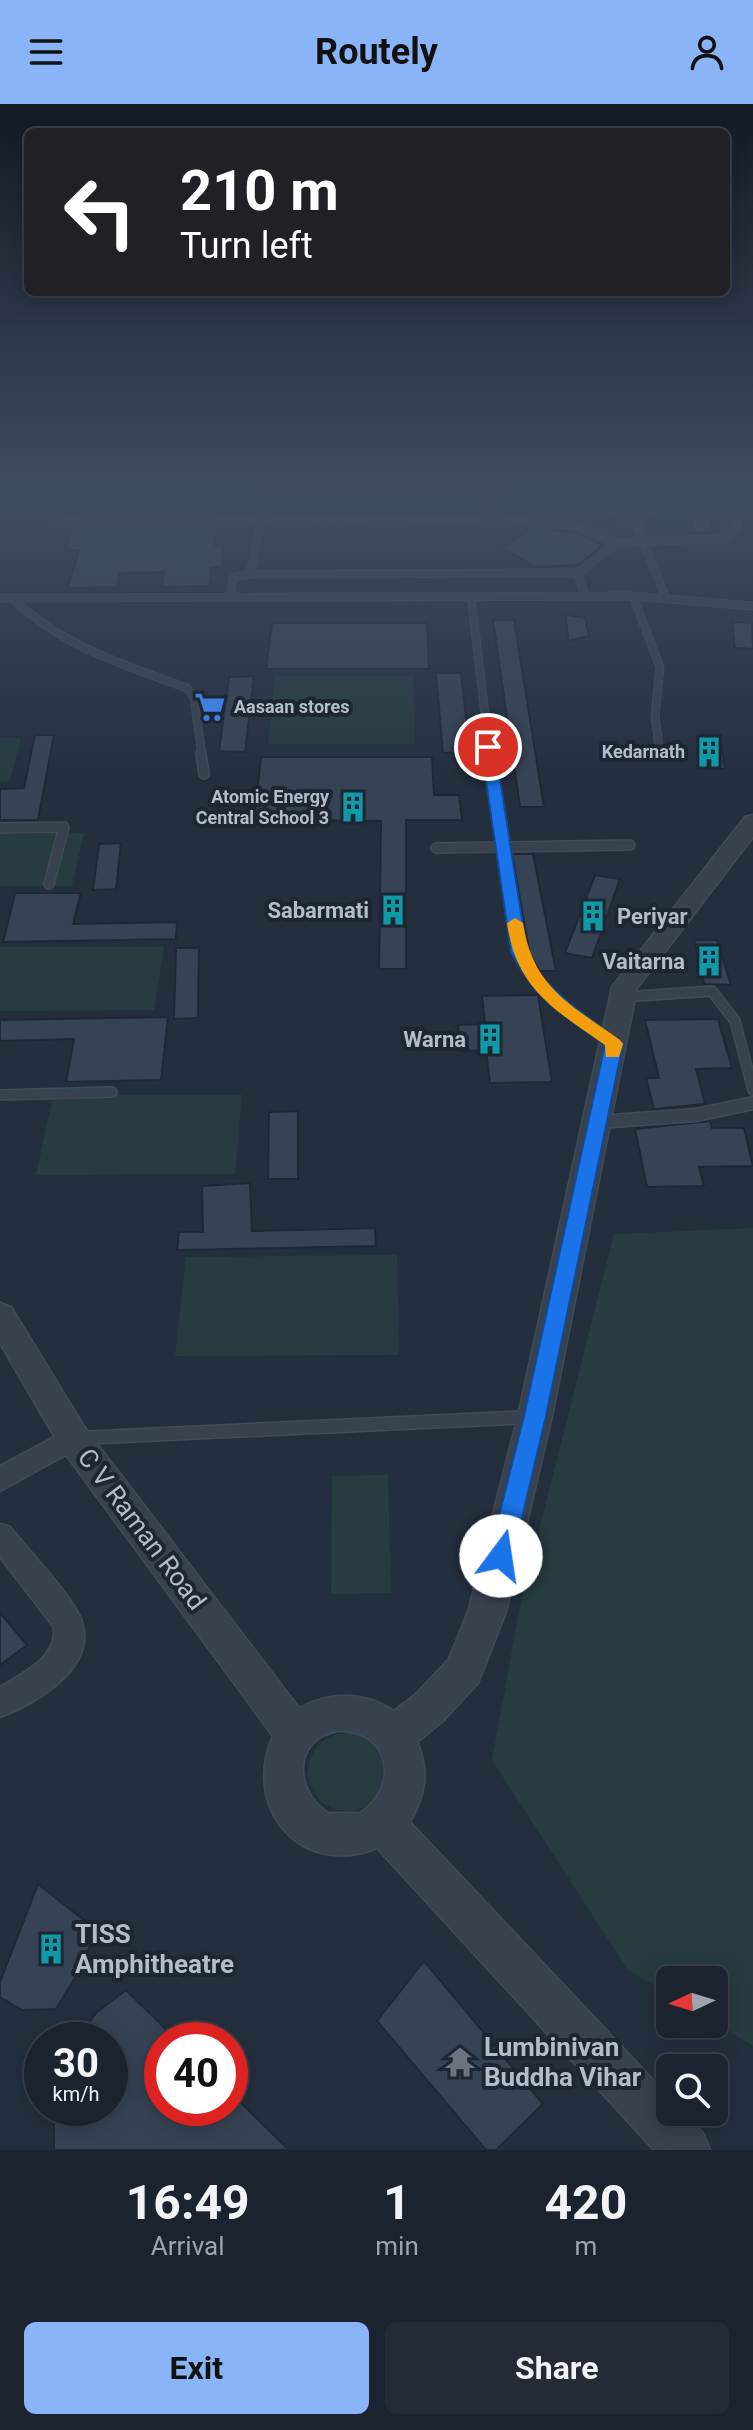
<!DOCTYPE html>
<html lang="en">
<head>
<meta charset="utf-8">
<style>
	body { margin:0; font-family:Roboto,sans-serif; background:#242b36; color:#f1f3f6; height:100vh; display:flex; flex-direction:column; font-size:30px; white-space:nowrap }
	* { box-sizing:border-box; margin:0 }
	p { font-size:26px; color:#a0a4aa }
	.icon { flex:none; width:44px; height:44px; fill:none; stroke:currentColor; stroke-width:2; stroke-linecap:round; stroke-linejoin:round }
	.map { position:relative; height:2046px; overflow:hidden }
	.panel { display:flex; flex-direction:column; background:#1b232e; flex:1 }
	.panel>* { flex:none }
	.hud { position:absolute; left:24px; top:24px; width:706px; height:168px; border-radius:12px; box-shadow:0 4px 20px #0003,0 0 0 2px #39404a; background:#202124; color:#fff; overflow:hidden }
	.needle { width:52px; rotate:266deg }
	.buttons { position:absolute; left:656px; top:1862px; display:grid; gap:16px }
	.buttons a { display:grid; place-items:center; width:72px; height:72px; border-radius:12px; background:#1b232e; box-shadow:0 4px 20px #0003,0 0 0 2px #39404a; font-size:40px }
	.speed { position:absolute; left:24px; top:1918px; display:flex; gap:16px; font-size:40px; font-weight:700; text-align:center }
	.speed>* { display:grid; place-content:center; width:104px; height:104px; border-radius:50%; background:#1b232e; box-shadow:0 4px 20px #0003,0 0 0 2px #39404a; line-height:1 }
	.speed small { font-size:20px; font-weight:400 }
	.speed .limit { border:12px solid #d22; background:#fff; color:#111 }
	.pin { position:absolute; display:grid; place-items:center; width:68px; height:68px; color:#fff; margin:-34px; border:4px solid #fff; border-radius:50%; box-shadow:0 2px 8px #0007 }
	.me { position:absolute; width:88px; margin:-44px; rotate:14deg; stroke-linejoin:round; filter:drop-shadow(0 0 6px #0008) }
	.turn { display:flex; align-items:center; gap:28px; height:168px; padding:0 24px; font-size:36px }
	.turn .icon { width:104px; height:104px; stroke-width:2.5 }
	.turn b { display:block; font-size:56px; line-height:68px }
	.eta { display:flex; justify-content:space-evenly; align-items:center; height:136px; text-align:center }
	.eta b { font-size:48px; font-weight:700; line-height:56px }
	.action { display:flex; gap:16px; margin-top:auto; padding:16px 24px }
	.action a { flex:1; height:92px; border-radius:12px; background:#8ab4f8; color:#111; font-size:32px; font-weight:700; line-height:92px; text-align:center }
	.action a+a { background:#242b36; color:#f1f3f6 }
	header { display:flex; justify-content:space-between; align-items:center; height:104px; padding:0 24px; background:#8ab4f8; color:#111; font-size:36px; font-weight:700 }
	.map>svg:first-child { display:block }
</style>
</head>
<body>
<header><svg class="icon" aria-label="menu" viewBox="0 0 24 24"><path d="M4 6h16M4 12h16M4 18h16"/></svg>Routely<svg class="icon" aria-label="person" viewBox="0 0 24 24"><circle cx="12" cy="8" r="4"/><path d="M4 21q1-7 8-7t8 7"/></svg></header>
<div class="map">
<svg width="753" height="2046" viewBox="0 0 753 2046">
	<rect width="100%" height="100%" fill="#242f3e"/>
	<path fill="#263c3f" d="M103 391H216L214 404H99Z
		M326 391H438L439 403H325Z
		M275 572H413L415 640H268Z
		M0 634H21L10 677 0 678Z
		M84 729 72 782H0V730Z
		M0 843H164L154 906 0 907Z
		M53 991H242L235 1070 36 1071Z
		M753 1124V1942L714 1918V1876H670V1891L628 1866 492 1656 521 1497 614 1130Z
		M397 1151 399 1251 175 1252 186 1153Z
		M388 1371 391 1489 331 1490 332 1372Z
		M308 1668a39 39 0 1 1 78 0a39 39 0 1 1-78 0Z"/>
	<path fill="#364354" stroke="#1f2835" stroke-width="2" d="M71 391H89L84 406H222V410H76L77 407H65Z
		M229 391H246L243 409H225Z
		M691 410H711L712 428 693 429Z
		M72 423H219L215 442H224L222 463 211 464 209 482 162 483 164 468 120 469 117 483 68 484 79 446H65Z
		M530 425 575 428 603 441 578 461 535 463 502 444Z
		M566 511 585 514 589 532 568 537Z
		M493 516H514L544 703H520Z
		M732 518 752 519 753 545 735 544Z
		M272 519H427L429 565H266Z
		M436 569H461L470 648 443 649Z
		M254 572 245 648 219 647 229 573Z
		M700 630 720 631 725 665 704 664Z
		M35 631H54L38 716H0V685L24 684Z
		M261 653H432L434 691H459L462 716H406V865H379L381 717 262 716 263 708H255Z
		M121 739 116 785 93 786 99 740Z
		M512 750H533L556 867H540L530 851Z
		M595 771 620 775 592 854 565 849Z
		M15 789H81L73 820 177 818 176 835 3 838Z
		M694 836H717L731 881 704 880Z
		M176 844H199L198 914 174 915Z
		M538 891 552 978 490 979 486 946 461 947 458 921 485 920 482 892Z
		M168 913 161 976 66 978 74 935 0 937V916Z
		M718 915 732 964 696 965 705 1000 654 1005 646 974H659L645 916Z
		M298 1007V1075H268L269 1008Z
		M710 1017 712 1024H744L753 1062 699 1063 704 1082 647 1083 635 1025Z
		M250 1079 252 1127 375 1124 376 1142 177 1146 179 1128H203L202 1082Z
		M0 1509 27 1541 0 1561Z
		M38 1780 96 1826 81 1864 56 1905 22 1906 0 1893V1878Z
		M424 1857 543 2000 496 2046H486L377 1917Z
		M126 1886 177 1936H162V2004H230V1988L289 2046H54V2004H110V1936H76L96 1909Z"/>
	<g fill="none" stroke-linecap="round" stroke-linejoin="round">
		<g stroke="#414a57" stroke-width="9">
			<path id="service-far2" d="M597 391 601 405 635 416 665 492
				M598 396 753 395
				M0 410H47L59 416 475 417 494 414 499 409 498 391
				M47 410 53 391
				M506 416 577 422 616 439 728 434 738 418 715 404 661 403 635 416
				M578 469 585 492
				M250 470 578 469 616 439
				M471 492 490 652
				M633 492 660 563 655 611 659 644
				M230 493 233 474 250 470 267 391
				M0 494 633 492 753 502
				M12 494C63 543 122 560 187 584L194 593 202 652"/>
		</g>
		<g stroke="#414a57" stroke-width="12">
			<path id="service-far1" d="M201 650 204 670
				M490 650 519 848C541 889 575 912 612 938
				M0 724 64 723 49 780
				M436 744 630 741
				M623 893 712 887 735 917 753 986
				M0 991 112 988"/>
		</g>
		<g stroke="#414a57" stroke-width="15">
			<path id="service" d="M598 1018 696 1011 753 999
				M80 1334 530 1313"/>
		</g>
		<g stroke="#414a57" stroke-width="3">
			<path id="minor" d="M73 1323 82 1326 86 1334 82 1342 0 1387V1362Z
				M0 1420 10 1423C28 1446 74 1493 82 1518 97 1564 35 1600 0 1613V1583C22 1570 60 1552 53 1522L0 1453Z"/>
		</g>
		<g stroke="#414a57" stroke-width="3">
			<path id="tertiary" d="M753 711V733L637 884 552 1312 506 1508 478 1579 444 1616 417 1638C430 1667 425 1691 410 1718L670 1994V2008H683L703 2029 710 2046H654L377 1744C302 1775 241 1705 273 1632L61 1344 0 1239V1199L11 1203 85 1324 299 1604C332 1587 363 1587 394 1607L416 1590 449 1555 468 1508 518 1312 612 883 745 713ZM338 1627C390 1625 401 1682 360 1709H328C293 1686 293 1634 338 1627Z"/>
		</g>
		<use href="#service-far2" stroke="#38414e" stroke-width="7"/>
		<use href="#service-far1" stroke="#38414e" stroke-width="9"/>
		<use href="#service" stroke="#38414e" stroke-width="12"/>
		<use href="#minor" fill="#38414e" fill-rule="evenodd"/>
		<use href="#tertiary" fill="#38414e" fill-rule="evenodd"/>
	</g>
	<linearGradient id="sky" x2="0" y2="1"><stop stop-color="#141a22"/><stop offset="0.58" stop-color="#3f4d63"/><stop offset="1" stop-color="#3f4d63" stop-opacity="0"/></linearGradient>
	<rect width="753" height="677" fill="url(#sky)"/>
	<path fill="#1a73e8" stroke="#114b97" stroke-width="2" d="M488 639 495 643 527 848 540 872 569 899 623 940 546 1312 513 1452 509 1459 501 1462 492 1459 489 1452 524 1312 605 941C564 911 535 895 511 848L481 643Z"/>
	<path fill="#f59e0b" d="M515 814 523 819C533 884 570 900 620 936L623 940 619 953H606L605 941C554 905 517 886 507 819Z"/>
	<defs>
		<g id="supermarket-bare" transform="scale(2.4)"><path d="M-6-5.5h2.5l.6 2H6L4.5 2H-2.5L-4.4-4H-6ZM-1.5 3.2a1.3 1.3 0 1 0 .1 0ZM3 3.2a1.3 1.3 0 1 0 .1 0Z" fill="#3f7fe0" stroke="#1d2633" stroke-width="2.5" paint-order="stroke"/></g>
		<g id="building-bare" transform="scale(2.4)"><path d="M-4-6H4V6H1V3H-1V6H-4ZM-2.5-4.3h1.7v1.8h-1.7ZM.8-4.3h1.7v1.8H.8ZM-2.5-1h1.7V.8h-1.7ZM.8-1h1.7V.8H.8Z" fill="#0f9aa8" stroke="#1d2633" stroke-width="2.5" paint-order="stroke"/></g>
		<g id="temple-bare" transform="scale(2.4)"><path d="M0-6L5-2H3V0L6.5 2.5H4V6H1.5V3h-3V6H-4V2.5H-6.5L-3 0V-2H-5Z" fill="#6b7280" stroke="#1d2633" stroke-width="2.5" paint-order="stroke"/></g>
	</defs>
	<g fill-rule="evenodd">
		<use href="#supermarket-bare" x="210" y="603"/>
		<use href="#building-bare" x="709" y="648"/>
		<use href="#building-bare" x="353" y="703"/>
		<use href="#building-bare" x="393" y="806"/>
		<use href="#building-bare" x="593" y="812"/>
		<use href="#building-bare" x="709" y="857"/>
		<use href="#building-bare" x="490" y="935"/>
		<use href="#building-bare" x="51" y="1845"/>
		<use href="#temple-bare" x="460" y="1958"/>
	</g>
	<g text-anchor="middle" stroke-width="8" stroke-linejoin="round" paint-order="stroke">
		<g font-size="18" font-weight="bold" fill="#b4bcc9" stroke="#1d2633" text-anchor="end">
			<text x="234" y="609" text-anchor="start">Aasaan stores</text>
			<text x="685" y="654">Kedarnath</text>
			<text x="329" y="699">Atomic Energy<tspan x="329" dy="21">Central School 3</tspan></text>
		</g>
		<g font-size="22" font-weight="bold" fill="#b4bcc9" stroke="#1d2633" text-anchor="end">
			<text x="369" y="814">Sabarmati</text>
			<text x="617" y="820" text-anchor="start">Periyar</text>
			<text x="685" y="865">Vaitarna</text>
			<text x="466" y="943">Warna</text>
		</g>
		<g font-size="26" fill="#b4bcc9" stroke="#1d2633">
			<text transform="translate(142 1425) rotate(53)" y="9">C V Raman Road</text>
		</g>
		<g font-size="26" font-weight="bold" fill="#b4bcc9" stroke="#1d2633" text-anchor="start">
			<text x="75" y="1839">TISS<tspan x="75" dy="30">Amphitheatre</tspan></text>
			<text x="484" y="1952">Lumbinivan<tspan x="484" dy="30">Buddha Vihar</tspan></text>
		</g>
	</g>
</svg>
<div class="buttons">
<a><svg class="needle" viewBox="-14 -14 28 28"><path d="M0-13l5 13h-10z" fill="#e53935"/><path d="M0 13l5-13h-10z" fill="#a0a4aa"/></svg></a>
<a><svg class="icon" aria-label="search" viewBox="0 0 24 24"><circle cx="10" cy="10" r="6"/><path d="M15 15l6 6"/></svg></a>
</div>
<div class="speed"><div>30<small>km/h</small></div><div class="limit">40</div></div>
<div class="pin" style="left:488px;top:643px;background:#d93025"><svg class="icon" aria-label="arrive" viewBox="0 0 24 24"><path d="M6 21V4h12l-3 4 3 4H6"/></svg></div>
<svg class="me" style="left:501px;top:1452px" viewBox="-20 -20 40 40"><circle r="19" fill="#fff"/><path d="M0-13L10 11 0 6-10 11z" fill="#1a73e8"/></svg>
<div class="hud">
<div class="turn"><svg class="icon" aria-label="left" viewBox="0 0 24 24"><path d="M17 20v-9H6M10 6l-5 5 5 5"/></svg><div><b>210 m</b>Turn left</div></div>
</div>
</div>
<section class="panel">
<div class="eta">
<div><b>16:49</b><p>Arrival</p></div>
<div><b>1</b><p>min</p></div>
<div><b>420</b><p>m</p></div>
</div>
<div class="action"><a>Exit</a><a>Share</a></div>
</section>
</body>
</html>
